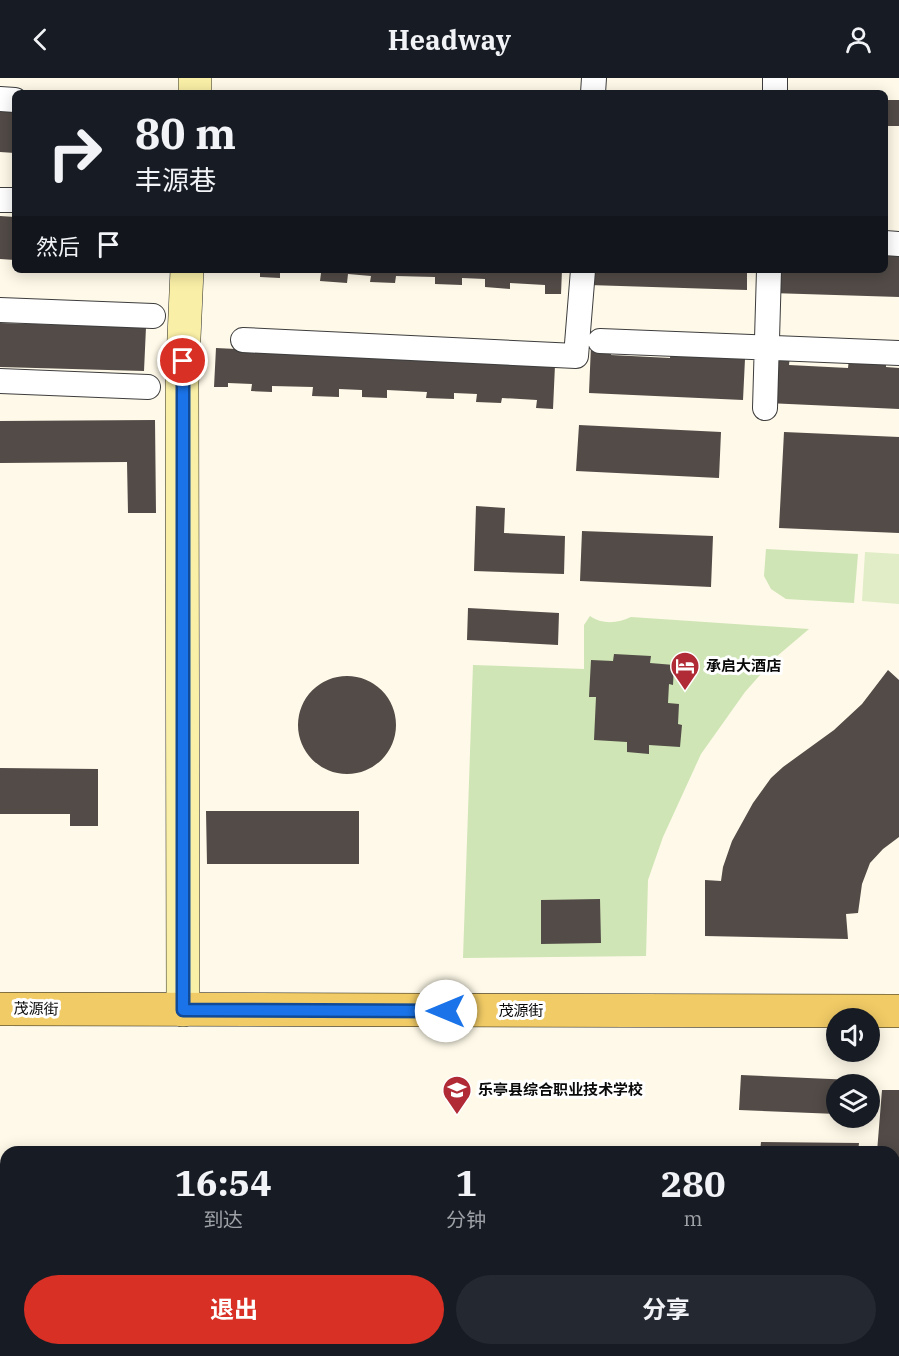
<!DOCTYPE html>
<html lang="zh">
<head>
<meta charset="utf-8">
<style>
	body { margin:0; font-family:"IBM Plex Serif","Noto Sans SC",serif; background:#242831; color:#f1f3f6; height:100vh; display:flex; flex-direction:column; font-size:22px; white-space:nowrap }
	* { box-sizing:border-box; margin:0 }
	p { font-size:20px; color:#9ea1a6 }
	.icon { flex:none; width:33px; height:33px; fill:none; stroke:currentColor; stroke-width:2; stroke-linecap:round; stroke-linejoin:round }
	.map { position:relative; flex:1; overflow:hidden }
	.details { position:absolute; left:0px; top:1068px; width:900px; height:210px; display:flex; flex-direction:column; background:#171b24; border-radius:18px 18px 0 0; box-shadow:0 3px 15px #0003 }
	.details>* { flex:none }
	.hud { position:absolute; left:12px; top:12px; width:876px; height:183px; border-radius:9px; box-shadow:0 3px 15px #0003; background:#171b24; color:#f1f3f6; overflow:hidden }
	.fabs { position:absolute; left:826px; top:930px; display:grid; gap:12px }
	.fabs a { display:grid; place-items:center; width:54px; height:54px; border-radius:50%; background:#171b24; box-shadow:0 3px 15px #0003; font-size:30px }
	.pin { position:absolute; display:grid; place-items:center; width:51px; height:51px; color:#fff; margin:-26px; border:3px solid #fff; border-radius:50%; box-shadow:0 2px 6px #0007 }
	.me { position:absolute; width:66px; margin:-33px; rotate:270deg; stroke-linejoin:round; filter:drop-shadow(0 0 4px #0008) }
	.turn { display:flex; align-items:center; gap:21px; height:126px; padding:0 24px; font-size:27px }
	.turn .icon { width:78px; height:78px; stroke-width:2.5 }
	.turn b { display:block; font-size:42px; line-height:51px }
	.then { display:flex; align-items:center; height:57px; padding:0 24px; background:#0003; gap:12px; font-size:22px }
	.eta { display:flex; justify-content:space-evenly; align-items:center; height:102px; text-align:center }
	.eta b { font-size:36px; font-weight:700; line-height:42px }
	.cta { display:flex; gap:12px; margin-top:auto; padding:12px 24px }
	.cta a { flex:1; height:69px; border-radius:36px; background:#d93025; color:#fff; font-size:24px; font-weight:700; line-height:69px; text-align:center }
	.cta a+a { background:#242831; color:#f1f3f6 }
	header { display:flex; justify-content:space-between; align-items:center; height:78px; padding:0 24px; background:#171b24; font-size:27px; font-weight:700 }
	.map>svg:first-child { display:block }
</style>
</head>
<body>
<header><svg class="icon" aria-label="back" viewBox="0 0 24 24"><path d="M15 5l-7 7 7 7"/></svg>Headway<svg class="icon" aria-label="person" viewBox="0 0 24 24"><circle cx="12" cy="8" r="4"/><path d="M4 21q1-7 8-7t8 7"/></svg></header>
<div class="map">
<svg width="899" height="1278" viewBox="0 0 899 1278">
	<rect width="100%" height="100%" fill="#fef9e8"/>
	<path fill="#cfe5b5" d="M766 471 858 476 854 525 786 521 771 511 764 498Z
		M590 538C602 547 619 545 631 539L809 551 776 579 745 614 701 676 663 759 648 802 646 878 463 880 473 587 584 591V547Z"/>
	<path fill="#e0edc6" d="M865 474 899 476V526L862 523Z
		M337 1272H677V1278H337Z"/>
	<path fill="#524b47" d="M885 22H899V48H885Z
		M0 30 15 31V75L0 74Z
		M0 138 15 139V182L0 181Z
		M885 175 899 176V219L771 215 772 192H885Z
		M222 192H236V195L222 194Z
		M260 192H280V200L260 199Z
		M299 192H562L561 216H545V207L510 205V211L485 209V201L462 200V207L435 206V199L396 198 395 205 370 204 371 198 348 196 347 205 320 203 321 195 299 194Z
		M590 192H747V212L589 207Z
		M0 245 146 249 144 293 0 289Z
		M591 267H612L611 277 670 280 671 270 708 279 745 281 743 322 589 315Z
		M216 270 555 287 553 331 536 330 537 322 502 320 501 325 476 324 477 316 454 315V321L426 320 427 314 387 312V320L362 319V312L339 311V319L312 318 313 309 272 308V314L251 313 252 306 228 305V309H214Z
		M769 277H790L789 287 848 290 849 280 886 282V289L899 290V331L767 325Z
		M155 342 156 435H128L127 384 0 385V343Z
		M579 347 721 354 719 400 576 393Z
		M784 354 899 359V455L779 450Z
		M476 428 505 430 504 455 565 458 564 496 474 493Z
		M582 453 713 458 711 509 580 503Z
		M468 530 559 535 558 567 467 562Z
		M614 576 651 578 650 585 674 587 673 607 669 606 668 625 679 626 678 646 682 647 680 669 649 667V676L627 674V664L594 662 596 619H589L591 582 613 583Z
		M888 592 899 602V759L883 771 870 785 862 806 858 835 846 836 848 861 705 858V802L721 803 723 789 732 763 753 725 771 700 783 689 834 652 862 626Z
		M298 647a49 49 0 1 1 98 0a49 49 0 1 1-98 0Z
		M0 690 98 691V748H70V736H0Z
		M206 733H359V786H207Z
		M600 821 601 865 541 866V822Z
		M741 997 853 1002 852 1006H837V1036L739 1032Z
		M882 1012H899V1095H894V1074H877Z
		M761 1064 859 1065 858 1074H760Z
		M0 1235H6V1272H18V1278H0Z
		M116 1272H199V1276L116 1274Z"/>
	<g fill="none" stroke-linecap="round" stroke-linejoin="round">
		<g stroke="#3d3d3d" stroke-width="26">
			<path id="street" d="M593 15 594 0
				M775 15V0
				M0 21 15 22
				M0 122H15
				M885 165 899 166
				M0 232 153 238
				M243 262 576 278 583 192
				M600 263 899 275
				M0 303 148 309
				M765 330 769 192"/>
		</g>
		<g stroke="#2c2c2c" stroke-width="34">
			<path id="secondary" d="M195 15V0
				M183 932 182 305 187 192"/>
		</g>
		<g stroke="#1b1b1b" stroke-width="34">
			<path id="primary" d="M0 931 899 933"/>
		</g>
		<use href="#street" stroke="#fff" stroke-width="24"/>
		<use href="#secondary" stroke="#faefa6" stroke-width="33"/>
		<use href="#primary" stroke="#f1cb65" stroke-width="33"/>
	</g>
	<g fill="none" stroke-linecap="round" stroke-linejoin="round">
		<g stroke="#114b97" stroke-width="15">
			<path id="route" d="M183 283V932L446 933"/>
		</g>
		<use href="#route" stroke="#1a73e8" stroke-width="10"/>
	</g>
	<defs>
		<g id="hotel-pin" transform="scale(1.5)"><path d="M0 17L-7.5 6A9.5 9.5 0 1 1 7.5 6Z" fill="#b02b35" stroke="#fff"/><path d="M-6-4.5h1.5V1H6V5H4.5V3h-9V5H-6ZM-4 0a1.8 1.8 0 1 1 3.6 0ZM.5 0V-2.5h3Q6-2.5 6 0Z" fill="#fff"/></g>
		<g id="school-pin" transform="scale(1.5)"><path d="M0 17L-7.5 6A9.5 9.5 0 1 1 7.5 6Z" fill="#b02b35" stroke="#fff"/><path d="M0-5L7-2L0 1L-7-2ZM-4 1L0 2.5L4 1V4Q0 6-4 4Z" fill="#fff"/></g>
	</defs>
	<g fill-rule="evenodd">
		<use href="#hotel-pin" x="685" y="588"/>
		<use href="#school-pin" x="457" y="1012"/>
	</g>
	<g text-anchor="middle" stroke-width="6" stroke-linejoin="round" paint-order="stroke">
		<g font-size="15" font-weight="bold" fill="#0a0a0a" stroke="#fff" text-anchor="start">
			<text x="706" y="593">承启大酒店</text>
			<text x="478" y="1017">乐亭县综合职业技术学校</text>
		</g>
		<g font-size="15" fill="#0a0a0a" stroke="#fff">
			<text transform="translate(36 931) rotate(1)" y="5">茂源街</text>
			<text x="521" y="938">茂源街</text>
		</g>
	</g>
</svg>
<div class="fabs">
<a><svg class="icon" aria-label="sound" viewBox="0 0 24 24"><path d="M4 9h4l5-4v14l-5-4H4zM17 9q2 3 0 6"/></svg></a>
<a><svg class="icon" aria-label="layers" viewBox="0 0 24 24"><path d="M12 4l9 5-9 5-9-5zM3 14l9 5 9-5"/></svg></a>
</div>
<div class="pin" style="left:183px;top:283px;background:#d93025"><svg class="icon" aria-label="arrive" viewBox="0 0 24 24"><path d="M6 21V4h12l-3 4 3 4H6"/></svg></div>
<svg class="me" style="left:446px;top:933px" viewBox="-20 -20 40 40"><circle r="19" fill="#fff"/><path d="M0-13L10 11 0 6-10 11z" fill="#1a73e8"/></svg>
<div class="hud">
<div class="turn"><svg class="icon" aria-label="right" viewBox="0 0 24 24"><path d="M7 20v-9h11M14 6l5 5-5 5"/></svg><div><b>80 m</b>丰源巷</div></div>
<div class="then">然后<svg class="icon" aria-label="arrive" viewBox="0 0 24 24"><path d="M6 21V4h12l-3 4 3 4H6"/></svg></div>
</div>
<section class="details">
<div class="eta">
<div><b>16:54</b><p>到达</p></div>
<div><b>1</b><p>分钟</p></div>
<div><b>280</b><p>m</p></div>
</div>
<div class="cta"><a>退出</a><a>分享</a></div>
</section>
</div>
</body>
</html>
